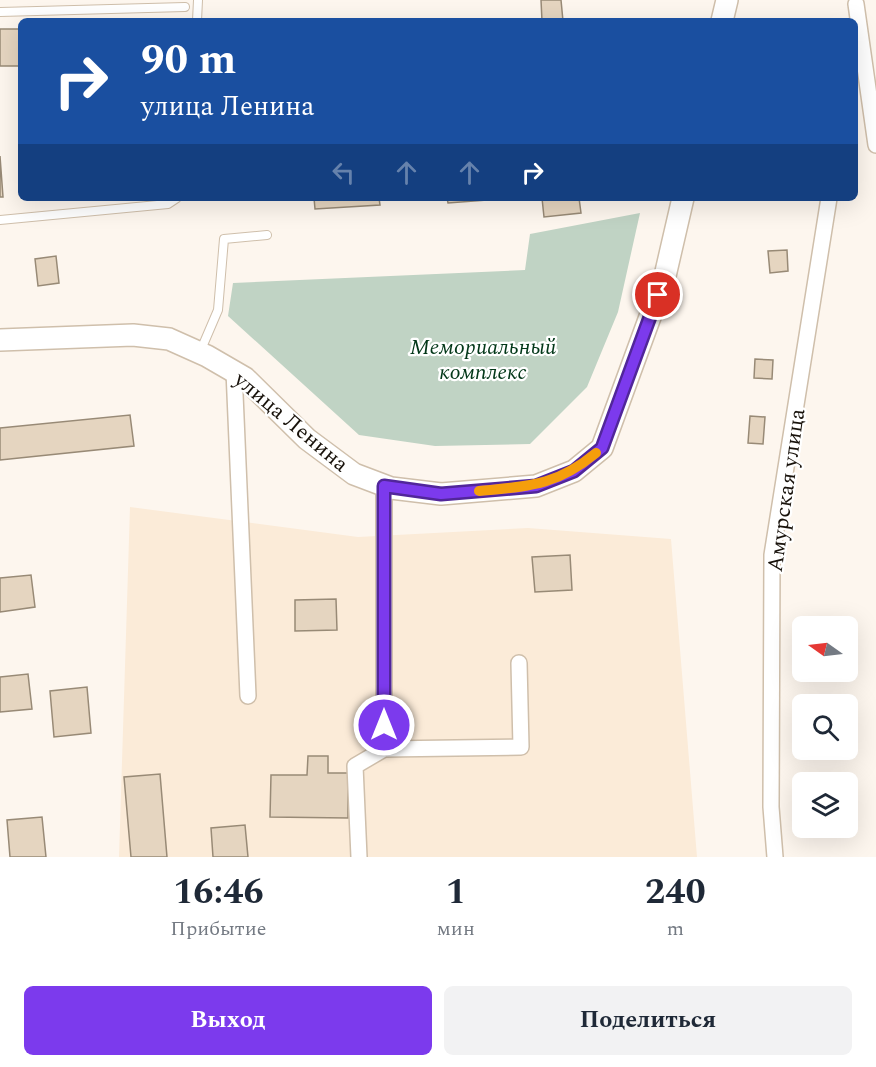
<!DOCTYPE html>
<html lang="ru">
<head>
<meta charset="utf-8">
<style>
	body { margin:0; font-family:Spectral,serif; background:#f2f2f3; color:#1f2937; height:100vh; display:flex; flex-direction:column; font-size:22px; white-space:nowrap }
	* { box-sizing:border-box; margin:0 }
	p { font-size:20px; color:#747a83 }
	.icon { flex:none; width:33px; height:33px; fill:none; stroke:currentColor; stroke-width:2; stroke-linecap:round; stroke-linejoin:round }
	.map { position:relative; height:857px; overflow:hidden }
	.sheet { display:flex; flex-direction:column; background:#fff; flex:1 }
	.sheet>* { flex:none }
	.banner { position:absolute; left:18px; top:18px; width:840px; height:183px; border-radius:9px; box-shadow:0 6px 24px #0002; background:#1a4fa0; color:#fff; overflow:hidden }
	.needle { width:39px; rotate:284deg }
	.tools { position:absolute; left:792px; top:616px; display:grid; gap:12px }
	.tools a { display:grid; place-items:center; width:66px; height:66px; border-radius:9px; background:#fff; box-shadow:0 6px 24px #0002; font-size:30px }
	.pin { position:absolute; display:grid; place-items:center; width:51px; height:51px; color:#fff; margin:-26px; border:3px solid #fff; border-radius:50%; box-shadow:0 2px 6px #0007 }
	.me { position:absolute; width:66px; margin:-33px; rotate:0deg; stroke-linejoin:round; filter:drop-shadow(0 0 4px #0008) }
	.turn { display:flex; align-items:center; gap:21px; height:126px; padding:0 24px; font-size:27px }
	.turn .icon { width:78px; height:78px; stroke-width:2.5 }
	.turn b { display:block; font-size:42px; line-height:51px }
	.lanes { display:flex; align-items:center; height:57px; padding:0 24px; background:#0003; justify-content:center; gap:30px; direction:ltr }
	.lanes .off { opacity:.35 }
	.eta { display:flex; justify-content:space-evenly; align-items:center; height:102px; text-align:center }
	.eta b { font-size:36px; font-weight:700; line-height:42px }
	.button { display:flex; gap:12px; margin-top:auto; padding:12px 24px }
	.button a { flex:1; height:69px; border-radius:9px; background:#7c3aed; color:#fff; font-size:24px; font-weight:700; line-height:69px; text-align:center }
	.button a+a { background:#f2f2f3; color:#1f2937 }
	.map>svg:first-child { display:block }
</style>
</head>
<body>
<div class="map">
<svg width="876" height="857" viewBox="0 0 876 857">
	<rect width="100%" height="100%" fill="#fdf6ee"/>
	<path fill="#fbebd8" d="M130 507 358 537 528 528 671 539 697 857H119Z"/>
	<path fill="#c0d3c4" d="M640 213 618 312 587 387 530 444 435 446 359 435 228 316 233 283 525 270 530 234Z"/>
	<path fill="#e5d5c0" stroke="#988a76" stroke-width="1.5" d="M541 0H561L563 21H542Z
		M0 29H21V66H0Z
		M0 156 3 197H0Z
		M314 198H379L380 205 315 209Z
		M447 198H500V199L448 203Z
		M542 198H579L581 213 544 217Z
		M787 250 788 271 770 273 768 251Z
		M56 256 59 283 38 286 35 259Z
		M755 359 773 360 772 379 754 378Z
		M130 415 134 446 0 460V428Z
		M750 416 765 417 763 444 748 443Z
		M570 555 572 590 535 592 532 557Z
		M31 575 35 607 0 612V578Z
		M336 599 337 630 295 631V600Z
		M28 674 32 709 0 712V677Z
		M87 687 91 733 54 737 50 691Z
		M308 756H328V773H348V818L270 817 271 775H307Z
		M160 774 167 857H131L124 777Z
		M42 817 46 857H10L7 820Z
		M245 825 248 857H213L211 828Z"/>
	<g fill="none" stroke-linecap="round" stroke-linejoin="round">
		<g stroke="#cfbfab" stroke-width="10">
			<path id="lane" d="M0 12 185 7
				M197 21 198 0
				M0 220 168 204 177 198
				M200 352 218 310 224 239 267 235"/>
		</g>
		<g stroke="#cfbfab" stroke-width="18">
			<path id="street" d="M856 4 876 145
				M234 371 248 696
				M384 486V749L521 747 519 663
				M359 857 355 766 384 749
				M775 857 771 807 772 555 829 198"/>
		</g>
		<g stroke="#cfbfab" stroke-width="24">
			<path id="secondary" d="M722 21 727 0
				M0 340 133 335 169 339 207 356 245 378 307 439 354 474 391 488 441 494 536 486 574 471 602 448 665 276 683 198"/>
		</g>
		<use href="#lane" stroke="#fff" stroke-width="8"/>
		<use href="#street" stroke="#fff" stroke-width="15"/>
		<use href="#secondary" stroke="#fff" stroke-width="21"/>
	</g>
	<g fill="none" stroke-linecap="round" stroke-linejoin="round">
		<g stroke="#51269a" stroke-width="15">
			<path id="route" d="M384 725V486L441 494 536 486 574 471 602 448 658 295"/>
		</g>
		<use href="#route" stroke="#7c3aed" stroke-width="10"/>
		<path stroke="#f59e0b" stroke-width="10" d="M479 491C530 486 556 486 596 453"/>
	</g>
	<g text-anchor="middle" stroke-width="4.5" stroke-linejoin="round" paint-order="stroke">
		<g font-size="22" font-style="italic" fill="#023718" stroke="#fff">
			<text x="483" y="354">Мемориальный<tspan x="483" dy="25">комплекс</tspan></text>
		</g>
		<g font-size="22" fill="#18120b" stroke="#fff">
			<text transform="translate(292 421) rotate(40)" y="8">улица Ленина</text>
			<text transform="translate(785 490) rotate(-82)" y="8">Амурская улица</text>
		</g>
	</g>
</svg>
<div class="tools">
<a><svg class="needle" viewBox="-14 -14 28 28"><path d="M0-13l5 13h-10z" fill="#e53935"/><path d="M0 13l5-13h-10z" fill="#747a83"/></svg></a>
<a><svg class="icon" aria-label="search" viewBox="0 0 24 24"><circle cx="10" cy="10" r="6"/><path d="M15 15l6 6"/></svg></a>
<a><svg class="icon" aria-label="layers" viewBox="0 0 24 24"><path d="M12 4l9 5-9 5-9-5zM3 14l9 5 9-5"/></svg></a>
</div>
<div class="pin" style="left:658px;top:295px;background:#d93025"><svg class="icon" aria-label="arrive" viewBox="0 0 24 24"><path d="M6 21V4h12l-3 4 3 4H6"/></svg></div>
<svg class="me" style="left:384px;top:725px" viewBox="-20 -20 40 40"><circle r="17" fill="#7c3aed" stroke="#fff" stroke-width="3"/><path d="M0-11L8 9 0 5-8 9z" fill="#fff"/></svg>
<div class="banner">
<div class="turn"><svg class="icon" aria-label="right" viewBox="0 0 24 24"><path d="M7 20v-9h11M14 6l5 5-5 5"/></svg><div><b>90 m</b>улица Ленина</div></div>
<div class="lanes"><svg class="icon off" aria-label="left" viewBox="0 0 24 24"><path d="M17 20v-9H6M10 6l-5 5 5 5"/></svg><svg class="icon off" aria-label="ahead" viewBox="0 0 24 24"><path d="M12 20V5M6 11l6-6 6 6"/></svg><svg class="icon off" aria-label="ahead" viewBox="0 0 24 24"><path d="M12 20V5M6 11l6-6 6 6"/></svg><svg class="icon" aria-label="right" viewBox="0 0 24 24"><path d="M7 20v-9h11M14 6l5 5-5 5"/></svg></div>
</div>
</div>
<section class="sheet">
<div class="eta">
<div><b>16:46</b><p>Прибытие</p></div>
<div><b>1</b><p>мин</p></div>
<div><b>240</b><p>m</p></div>
</div>
<div class="button"><a>Выход</a><a>Поделиться</a></div>
</section>
</body>
</html>
